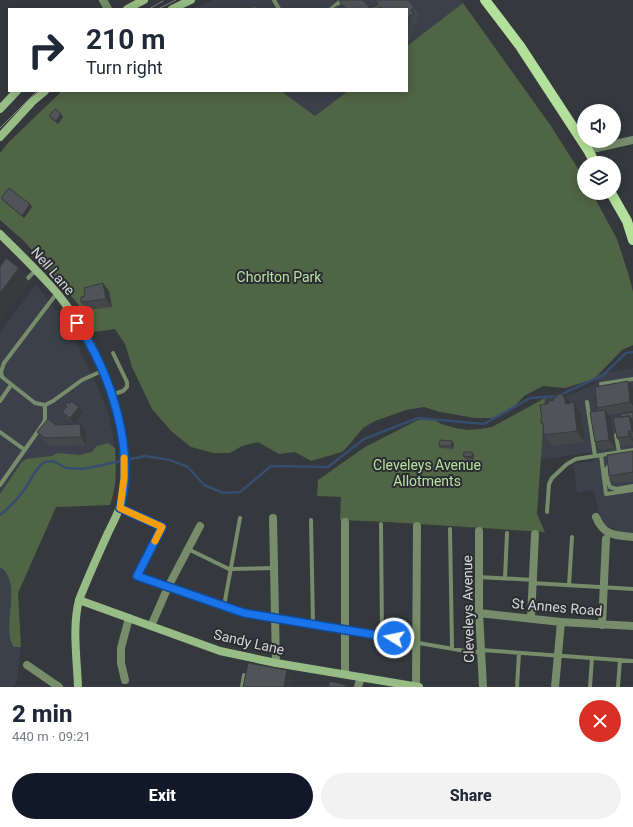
<!DOCTYPE html>
<html lang="en">
<head>
<meta charset="utf-8">
<style>
	body { margin:0; font-family:Roboto,sans-serif; background:#f2f2f3; color:#1f2937; height:100vh; display:flex; flex-direction:column; font-size:15px; white-space:nowrap }
	* { box-sizing:border-box; margin:0 }
	p { font-size:13px; color:#747a83 }
	.icon { flex:none; width:22px; height:22px; fill:none; stroke:currentColor; stroke-width:2; stroke-linecap:round; stroke-linejoin:round }
	.map { position:relative; height:687px; overflow:hidden }
	.panel { display:flex; flex-direction:column; background:#fff; flex:1 }
	.panel>* { flex:none }
	.hud { position:absolute; left:8px; top:8px; width:400px; height:84px; border-radius:0px; box-shadow:0 2px 10px #0003; background:#fff; color:#1f2937; overflow:hidden }
	.fabs { position:absolute; left:577px; top:104px; display:grid; gap:8px }
	.fabs a { display:grid; place-items:center; width:44px; height:44px; border-radius:50%; background:#fff; box-shadow:0 2px 10px #0003; font-size:20px }
	.pin { position:absolute; display:grid; place-items:center; width:34px; height:34px; color:#fff; margin:-17px; border-radius:8px; box-shadow:0 2px 6px #0006 }
	.me { position:absolute; width:44px; margin:-22px; rotate:280deg; stroke-linejoin:round; filter:drop-shadow(0 0 3px #0008) }
	.turn { display:flex; align-items:center; gap:14px; height:84px; padding:0 12px; font-size:18px }
	.turn .icon { width:52px; height:52px; stroke-width:2.5 }
	.turn b { display:block; font-size:28px; line-height:34px }
	.round { display:grid; place-items:center; flex:none; width:42px; height:42px; border-radius:21px; background:#f2f2f3 }
	.overview { display:flex; align-items:center; justify-content:space-between; height:68px; padding:0 12px }
	h1 { font-size:24px; font-weight:800; line-height:30px }
	.cta { display:flex; gap:8px; margin-top:auto; padding:8px 12px }
	.cta a { flex:1; height:46px; border-radius:24px; background:#111827; color:#fff; font-size:16px; font-weight:800; line-height:46px; text-align:center }
	.cta a+a { background:#f2f2f3; color:#1f2937 }
	.map>svg:first-child { display:block }
</style>
</head>
<body>
<div class="map">
<svg width="633" height="687" viewBox="0 0 633 687">
	<rect width="100%" height="100%" fill="#35383c"/>
	<path fill="#3b404a" d="M213 0H461L463 3 407 46V9H192Z
		M281 91H348L315 116Z
		M36 284 70 330 99 389 109 416 113 435 116 481 110 505 56 507 18 593 21 647 17 680 13 687H0V332Z
		M633 368V533L620 532 602 523 593 490 577 493 573 464 594 461 593 452 540 460 545 398 564 397 596 384V381L606 373Z"/>
	<path fill="#506545" d="M463 3 551 126 582 175 584 178V193H592L617 239 629 276 633 292V345L622 350 594 379 565 388 543 386 524 396 511 410 497 418H475L440 412 424 407 406 410 375 421 363 428 349 445 342 452 311 461 295 452 279 454 258 442 242 446 230 453H214L191 447 171 431 152 409 132 367 125 344 115 329 93 332 78 304 24 241 0 220V153L8 143 41 111 62 91H281L315 116 348 91H407V46Z
		M545 398 537 514 545 532 387 522 340 520 341 497 317 496 318 480 365 447 418 420 431 418 441 424 455 428 468 430 480 429 492 427Z
		M108 443 115 448C116 468 117 486 110 505L56 507 18 593 21 647H14C0 629 24 582 0 567V494L21 463 26 459 52 456 57 453 80 455 92 452 97 446Z"/>
	<g fill="none" stroke-linecap="round" stroke-linejoin="round">
		<path stroke="#374d6f" stroke-width="2.5" d="M0 515C10 507 19 498 26 487 33 476 34 471 44 462L53 461 66 468 83 469 145 456 170 460 188 467 204 485 223 493 240 492 271 466 328 467 364 439 418 418 484 424 530 398 558 396 603 375 626 353 633 352"/>
		<path stroke="#768c6a" stroke-width="4" d="M274 0 279 9
			M331 9 342 0
			M26 280 36 270
			M57 293 4 363 1 372 2 377 35 403 45 405 53 401 82 380 102 371
			M601 384 633 379
			M111 395 123 391 127 387V382L113 353
			M0 401 11 385
			M587 402 595 456
			M0 432 25 450
			M616 435 619 452
			M601 455 606 494 633 490
			M611 463 606 470 608 482 610 487 616 489 633 486
			M0 485 43 424 45 419V405
			M120 508 162 527 137 576 244 613 471 652H481
			M547 512 549 484 552 478 567 464 576 459 633 450
			M311 520 313 624
			M381 524 382 636
			M450 529 452 648
			M188 549 231 570
			M231 569 274 568
			M479 577 533 580
			M505 578 507 533
			M532 583 633 589
			M569 585 572 537
			M224 606 240 518
			M481 650 633 661
			M242 687 244 675
			M517 687 519 653
			M590 687 592 658
			M618 687 620 660"/>
		<path stroke="#768c6a" stroke-width="8" d="M103 0 108 9
			M588 150 633 140
			M596 517C604 536 614 535 633 537
			M273 518 276 663
			M479 531V613L483 687
			M479 613 561 622 633 626
			M531 618 535 534
			M602 625 606 539
			M151 626 168 587 200 526
			M27 665 59 687
			M345 674V522
			M125 680 121 663V648L129 618
			M416 686 417 526
			M358 687 361 677
			M555 687 561 622"/>
		<path stroke="#98bc85" stroke-width="8" d="M127 9 144 0
			M172 9 191 0
			M0 109 17 91
			M0 137 32 102 45 91
			M0 234C19 253 39 272 57 293 100 347 134 429 122 499 120 511 113 522 108 533 98 555 88 577 79 600 72 628 77 658 78 687
			M79 600 220 651 276 663 419 687"/>
		<path stroke="#b3e09a" stroke-width="10" d="M485 0 520 46 588 150 595 163
			M611 193 627 221 633 240"/>
		<path stroke="#7f8184" stroke-width="1" d="M149 9 163 1
			M158 9 176 0
			M0 128 37 91"/>
	</g>
	<path fill="#45474b" d="M374 0H408L420 15 417 18 419 21 413 26 415 29 412 31 413 33 410 35 412 38 407 42V9H345L339 1 370 8 374 7 378 4Z
		M61 114 63 117 58 124 51 119 49 116Z
		M1 198 32 207 24 218 3 201Z
		M109 291 112 307 90 310 91 314 85 316 83 313 86 309 81 302Z
		M633 388V411L608 415 611 418 615 448 600 450 595 442 599 411 597 408Z
		M563 394 570 403 581 413 585 442 552 446 544 435 543 426 541 423 542 418 548 404 554 400 558 396Z
		M69 404 83 412 74 424 66 418 62 412 66 407 65 405Z
		M633 412V445L622 446 617 438 621 417Z
		M80 424 86 432V445L51 446 43 440 37 432 56 425Z
		M454 444 453 449 441 448 439 446Z
		M633 451V481L615 484 609 476Z
		M474 455 473 460 465 459 463 456Z"/>
	<path fill="#383a3d" d="M61 114 63 117 58 124 56 121Z
		M30 204 32 207 24 218 22 216Z
		M19 268 30 283 0 322V293Z
		M103 283 109 291 112 307 106 299Z
		M628 381 633 388V406L630 402Z
		M563 394 571 404H566Z
		M574 402 581 413 585 442 577 431Z
		M79 407 83 412 74 424 70 418Z
		M605 410 611 418 615 448 609 440Z
		M629 416 633 421V433L632 431Z
		M80 424 86 432V445L81 437Z
		M628 431 633 439V442L629 436Z
		M452 441 454 444 453 449 451 446Z
		M472 452 474 455 473 460 472 457Z
		M287 670 294 680 293 687H284Z"/>
	<path fill="#505357" stroke="#383a3d" d="M341 0H363L370 8 373 6 374 7 378 4 375 0H408L414 7 411 10 414 13 407 18 409 21 407 22V9H382L381 7 378 9H346L339 1Z
		M255 5 258 9H249Z
		M337 6 340 9H333Z
		M55 109 61 114 56 121 49 116Z
		M9 188 30 204 22 216 1 198Z
		M6 258 19 268 0 293V267Z
		M103 283 106 299 81 302V297L85 296 84 288Z
		M89 308 90 311 83 313V310Z
		M628 381 630 402 597 408 595 387Z
		M558 394H563L566 404 574 402 577 431 544 435 543 423H541V418H542L540 405 548 404V401L554 400V397L558 396Z
		M71 401 79 407 70 418 62 412 67 406 65 405 67 402 69 404Z
		M605 410 609 440 595 442 590 412Z
		M633 412V419H632L629 416 621 417 620 414Z
		M629 416 632 431H628L629 436 617 438 613 418Z
		M48 419 56 425 80 424 81 437 45 438 37 432Z
		M440 440 452 441 451 446H439Z
		M633 451V472L609 476 607 455Z
		M464 452H472V457L463 456Z
		M248 663 287 670 284 687H243Z
		M330 681 346 685 345 687H328Z"/>
	<g fill="none" stroke-linecap="round" stroke-linejoin="round">
		<g stroke="#114b97" stroke-width="10">
			<path id="route" d="M77 323C110 372 136 449 120 508L162 527 137 576 244 613 394 638"/>
		</g>
		<use href="#route" stroke="#1a73e8" stroke-width="7"/>
		<path stroke="#f59e0b" stroke-width="7" d="M124 458V478L120 508 162 527 155 541"/>
	</g>
	<g text-anchor="middle" stroke-width="4" stroke-linejoin="round" paint-order="stroke">
		<g font-size="14" fill="#d5d6d9" stroke="#2b2d31">
			<text transform="translate(53 271) rotate(49)" y="5">Nell Lane</text>
			<text transform="translate(557 607) rotate(5)" y="5">St Annes Road</text>
			<text transform="translate(468 609) rotate(-91)" y="5">Cleveleys Avenue</text>
			<text transform="translate(249 642) rotate(13)" y="5">Sandy Lane</text>
		</g>
		<g font-size="14" fill="#b8e1a2" stroke="#2b2d31">
			<text x="279" y="282">Chorlton Park</text>
			<text x="427" y="470">Cleveleys Avenue<tspan x="427" dy="16">Allotments</tspan></text>
		</g>
	</g>
</svg>
<div class="fabs">
<a><svg class="icon" aria-label="sound" viewBox="0 0 24 24"><path d="M4 9h4l5-4v14l-5-4H4zM17 9q2 3 0 6"/></svg></a>
<a><svg class="icon" aria-label="layers" viewBox="0 0 24 24"><path d="M12 4l9 5-9 5-9-5zM3 14l9 5 9-5"/></svg></a>
</div>
<div class="pin" style="left:77px;top:323px;background:#d93025"><svg class="icon" aria-label="arrive" viewBox="0 0 24 24"><path d="M6 21V4h12l-3 4 3 4H6"/></svg></div>
<svg class="me" style="left:394px;top:638px" viewBox="-20 -20 40 40"><circle r="17" fill="#1a73e8" stroke="#fff" stroke-width="3"/><path d="M0-11L8 9 0 5-8 9z" fill="#fff"/></svg>
<div class="hud">
<div class="turn"><svg class="icon" aria-label="right" viewBox="0 0 24 24"><path d="M7 20v-9h11M14 6l5 5-5 5"/></svg><div><b>210 m</b>Turn right</div></div>
</div>
</div>
<section class="panel">
<div class="overview"><div><h1>2 min</h1><p>440 m · 09:21</p></div><a class="round" style="background:#d93025;color:#fff"><svg class="icon" aria-label="close" viewBox="0 0 24 24"><path d="M6 6l12 12M18 6L6 18"/></svg></a></div>
<div class="cta"><a>Exit</a><a>Share</a></div>
</section>
</body>
</html>
